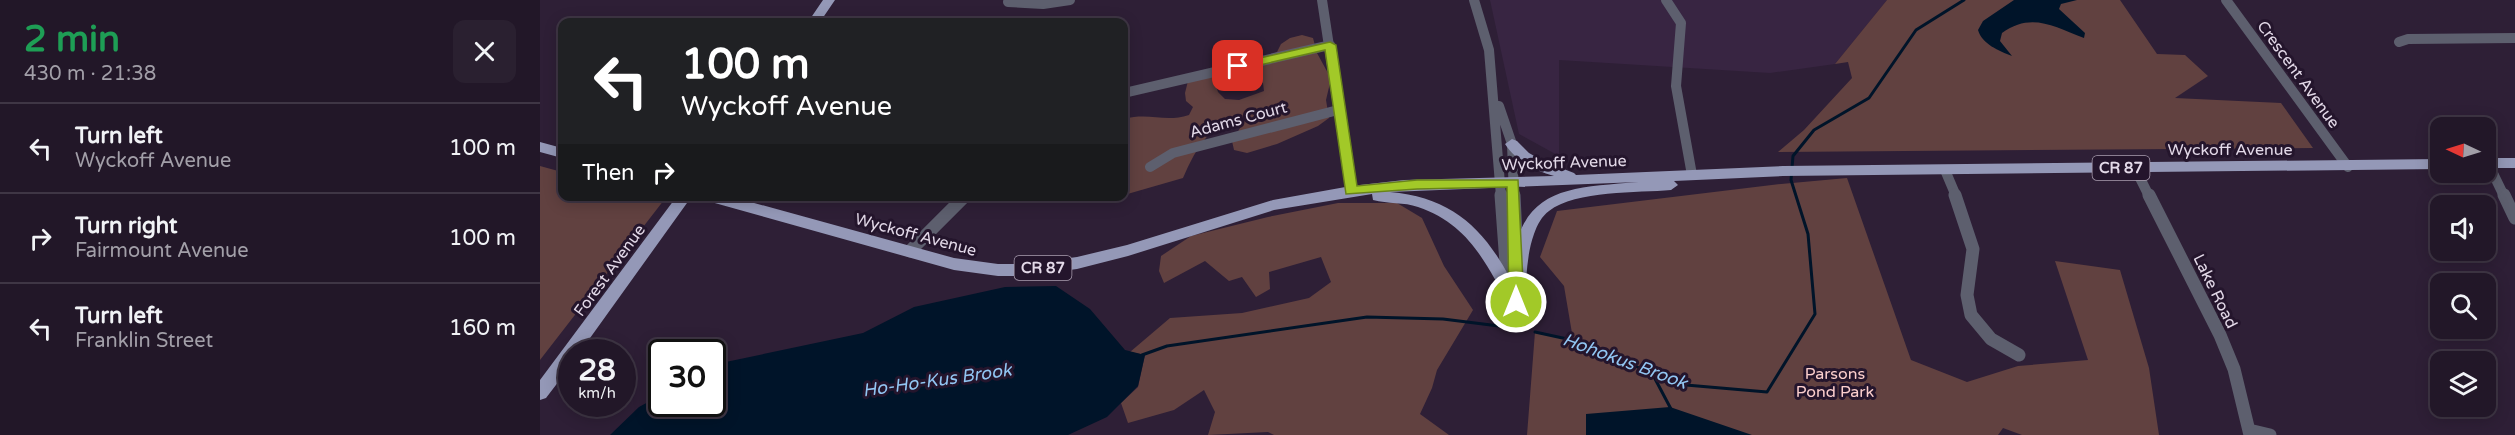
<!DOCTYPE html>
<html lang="en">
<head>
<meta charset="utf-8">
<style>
	body { margin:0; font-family:"Varela Round",sans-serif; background:#2a2030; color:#f1f3f6; height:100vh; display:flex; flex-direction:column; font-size:22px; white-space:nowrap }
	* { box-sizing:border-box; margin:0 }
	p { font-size:20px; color:#a29fa8 }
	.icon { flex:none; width:33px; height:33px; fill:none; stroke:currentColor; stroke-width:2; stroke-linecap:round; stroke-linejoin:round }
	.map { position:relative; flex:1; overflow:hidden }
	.side { display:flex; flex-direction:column; background:#221728; width:540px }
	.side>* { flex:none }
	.top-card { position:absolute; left:18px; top:18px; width:570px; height:183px; border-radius:12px; box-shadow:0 3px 15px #0003,0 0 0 2px #3f3645; background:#202124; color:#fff; overflow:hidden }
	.needle { width:39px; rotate:274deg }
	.fabs { position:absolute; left:1890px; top:117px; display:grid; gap:12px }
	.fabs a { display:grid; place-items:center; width:66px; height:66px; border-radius:12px; background:#221728; box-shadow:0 3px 15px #0003,0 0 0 2px #3f3645; font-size:30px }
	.speed { position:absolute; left:18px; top:339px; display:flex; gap:12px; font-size:30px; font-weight:700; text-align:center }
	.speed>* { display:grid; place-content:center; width:78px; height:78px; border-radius:50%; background:#221728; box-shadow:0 3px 15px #0003,0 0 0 2px #3f3645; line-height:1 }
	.speed small { font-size:15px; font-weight:400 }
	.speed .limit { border:3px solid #111; border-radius:9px; background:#fff; color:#111 }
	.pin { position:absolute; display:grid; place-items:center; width:51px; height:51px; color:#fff; margin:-26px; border-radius:12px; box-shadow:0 3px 9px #0006 }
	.me { position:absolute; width:66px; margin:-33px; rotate:0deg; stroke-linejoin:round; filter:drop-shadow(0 0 4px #0008) }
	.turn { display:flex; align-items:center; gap:21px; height:126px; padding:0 24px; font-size:27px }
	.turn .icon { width:78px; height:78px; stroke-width:2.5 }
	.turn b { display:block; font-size:42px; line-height:51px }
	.then { display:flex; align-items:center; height:57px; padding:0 24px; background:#0003; gap:12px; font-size:22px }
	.round { display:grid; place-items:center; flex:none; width:63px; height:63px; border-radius:12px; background:#2a2030 }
	.summary { display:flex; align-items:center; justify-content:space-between; height:102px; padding:0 24px }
	h1 { font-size:36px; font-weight:700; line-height:45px; color:#1e9e55 }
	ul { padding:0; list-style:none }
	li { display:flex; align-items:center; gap:18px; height:90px; padding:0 24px; border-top:2px solid #3f3645 }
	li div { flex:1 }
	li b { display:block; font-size:22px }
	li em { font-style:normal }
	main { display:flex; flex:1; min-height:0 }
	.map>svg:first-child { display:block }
</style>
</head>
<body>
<main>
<section class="side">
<div class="summary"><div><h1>2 min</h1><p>430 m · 21:38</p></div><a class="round"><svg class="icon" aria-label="close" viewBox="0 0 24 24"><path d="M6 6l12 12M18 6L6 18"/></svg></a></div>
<ul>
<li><svg class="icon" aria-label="left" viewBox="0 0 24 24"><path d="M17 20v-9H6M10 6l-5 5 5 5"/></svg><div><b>Turn left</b><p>Wyckoff Avenue</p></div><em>100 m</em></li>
<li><svg class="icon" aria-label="right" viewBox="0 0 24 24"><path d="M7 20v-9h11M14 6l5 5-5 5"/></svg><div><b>Turn right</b><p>Fairmount Avenue</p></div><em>100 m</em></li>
<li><svg class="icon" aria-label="left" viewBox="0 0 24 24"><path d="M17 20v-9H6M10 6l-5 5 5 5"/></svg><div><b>Turn left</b><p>Franklin Street</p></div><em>160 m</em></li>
</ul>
</section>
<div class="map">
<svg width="1975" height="435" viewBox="0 0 1975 435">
	<rect width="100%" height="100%" fill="#2e1f36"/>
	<path fill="#382542" d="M950 0H1347L1295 64 1230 73 1019 60V156L979 134Z"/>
	<path fill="#614140" d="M1347 0H1580L1617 54 1645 55 1668 76 1635 98 1741 103 1773 148 1238 152 1264 130 1312 78 1308 62 1295 64Z
		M762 35 773 38 777 53 789 75 790 83 786 100 789 118 778 126 737 144 707 153 694 150 692 141 707 117C672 119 656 148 643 178L584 195V119C610 112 624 123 649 115L653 107 646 101 645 93 649 77 673 76 678 92 685 99 699 100 724 91 723 83 705 74 707 66 737 52 741 44 750 38Z
		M0 166 22 172V196H112L124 200 0 360Z
		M1307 178 1371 360 1427 382 1478 366 1548 360 1515 261 1580 270 1609 368 1619 435H1482L1463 428 1458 435H987L995 332 1033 339 1024 286 1000 257 1017 211 1241 184Z
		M496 197V196L578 197 516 203Z
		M798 203H857L882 218 904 266 933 310 897 370 892 388 880 414 909 435H734L728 432 668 435 675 412 664 390 634 410 588 423 581 403 598 387 605 355 590 352 630 318 702 313 769 298 791 282 781 257 729 272 730 289 716 297 702 277 689 281 665 261 624 283 619 271 621 256 651 236 728 217Z"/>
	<path fill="#001429" d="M1474 0H1537L1521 4 1519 9 1545 33 1544 38C1513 26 1491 12 1462 33L1460 41 1472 56C1459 51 1442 44 1438 30L1443 21Z
		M516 286 550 309 585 350 605 355 598 386 567 417 528 435H70L99 407 121 395 122 404H172L173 367 181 363 323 333 374 307 465 287Z
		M1130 407 1212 435H1046V414Z"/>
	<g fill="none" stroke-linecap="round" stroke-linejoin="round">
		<path stroke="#001429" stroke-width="3" d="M995 332 1041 342 1113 374 1146 385 1227 392 1275 314 1268 234 1251 180 1253 156 1274 130 1329 98 1376 30 1424 0
			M602 355 627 346 827 317 903 319 959 326
			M1113 375 1131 409"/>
		<path stroke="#5d5f6e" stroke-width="10" d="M782 0 811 191
			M934 0 949 50 961 196
			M1126 0 1141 23 1136 86 1152 175
			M1686 0 1808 167
			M468 2 503 4 530 0
			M1859 42 1868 39 1975 38
			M584 93 790 45
			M959 106 972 144 974 196
			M1948 163 1964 196
			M610 167 633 153 798 110
			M1595 168 1609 196
			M1405 170 1416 196"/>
		<path stroke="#5d5f6e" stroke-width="13" d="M961 195 966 263 974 292
			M974 195 977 257
			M1415 195 1433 249 1427 295 1431 315 1451 339 1479 355
			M1609 195 1680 335 1694 369 1710 435
			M1964 195 1975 218
			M370 251 425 196
			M1709 430 1730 435"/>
		<path fill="#9498b7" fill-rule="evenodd" d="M283 0H295L280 22H268Z
			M972 139 977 141 989 153 1003 161 1034 173 1036 175 1243 166 1900 159V169L1243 176 1134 181 1138 185 1131 190C1098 193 1036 190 1009 211 1002 216 997 225 994 234 986 256 987 279 984 302L982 306 976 308 970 306C945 263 930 225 878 207 864 202 848 204 833 200L832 194 734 210 588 256 537 269 484 276H458L414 270 164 200 162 196H189L414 258 458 264H484L537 257 587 245 733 200 811 186 864 180 1014 176C994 170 977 162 965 144ZM1099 182C1022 188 978 188 970 278 943 227 910 197 850 192Z
			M0 142 22 148V158L0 152Z
			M1946 158H1975V168H1946Z
			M137 196H152L40 352H32V364L6 398 0 400V380Z"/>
	</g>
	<path fill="#a2c928" stroke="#69831a" stroke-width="1.5" d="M790 42 796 45 817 186 877 180H978L984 302 982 306H971L969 302 967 187 877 189 806 194 785 50 698 70 692 66 698 63Z"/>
	<g text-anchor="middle" stroke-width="6" stroke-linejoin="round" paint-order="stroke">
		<g fill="#24152c" stroke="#aa9eb0" stroke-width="1.5">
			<rect x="1552.5" y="156" width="57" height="24" rx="4.5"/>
			<rect x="474.5" y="256" width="57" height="24" rx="4.5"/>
		</g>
		<g font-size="15" font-weight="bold" fill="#e3d9e8">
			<text x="1581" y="173">CR 87</text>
			<text x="503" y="273">CR 87</text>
		</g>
		<g font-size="16" fill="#e3d9e8" stroke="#24152c">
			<text transform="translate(1759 74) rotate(54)" y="6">Crescent Avenue</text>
			<text transform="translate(698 119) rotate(-15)" y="6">Adams Court</text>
			<text x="1690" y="155">Wyckoff Avenue</text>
			<text transform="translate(1024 162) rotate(-2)" y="6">Wyckoff Avenue</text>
			<text transform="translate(376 234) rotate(15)" y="6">Wyckoff Avenue</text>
			<text transform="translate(69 270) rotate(-54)" y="6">Forest Avenue</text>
			<text transform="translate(1676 291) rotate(64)" y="6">Lake Road</text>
		</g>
		<g font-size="16" fill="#fccfcd" stroke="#24152c">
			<text x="1295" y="379">Parsons<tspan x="1295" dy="18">Pond Park</tspan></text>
		</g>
		<g font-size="18" font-style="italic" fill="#92c6f3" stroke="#24152c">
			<text transform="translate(1085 361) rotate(20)" y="6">Hohokus Brook</text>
			<text transform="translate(397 380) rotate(-8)" y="6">Ho-Ho-Kus Brook</text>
		</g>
	</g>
</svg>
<div class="fabs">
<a><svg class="needle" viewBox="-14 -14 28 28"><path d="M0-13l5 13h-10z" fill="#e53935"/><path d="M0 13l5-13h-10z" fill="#a29fa8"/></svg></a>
<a><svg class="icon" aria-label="sound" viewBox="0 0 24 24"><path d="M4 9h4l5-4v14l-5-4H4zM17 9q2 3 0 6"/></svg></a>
<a><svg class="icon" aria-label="search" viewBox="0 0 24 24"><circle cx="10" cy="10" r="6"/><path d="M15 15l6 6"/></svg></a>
<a><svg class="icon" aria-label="layers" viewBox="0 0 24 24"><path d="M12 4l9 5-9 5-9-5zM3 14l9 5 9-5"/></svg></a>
</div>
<div class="speed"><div>28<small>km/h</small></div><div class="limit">30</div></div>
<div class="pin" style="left:698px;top:66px;background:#d93025"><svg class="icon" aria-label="arrive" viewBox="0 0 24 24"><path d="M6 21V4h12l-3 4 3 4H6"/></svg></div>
<svg class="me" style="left:976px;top:302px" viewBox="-20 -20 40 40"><circle r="17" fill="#a2c928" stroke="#fff" stroke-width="3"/><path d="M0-11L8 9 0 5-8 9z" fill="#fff"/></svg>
<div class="top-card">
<div class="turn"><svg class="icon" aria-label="left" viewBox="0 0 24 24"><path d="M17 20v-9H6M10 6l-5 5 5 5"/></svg><div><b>100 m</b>Wyckoff Avenue</div></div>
<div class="then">Then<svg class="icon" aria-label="right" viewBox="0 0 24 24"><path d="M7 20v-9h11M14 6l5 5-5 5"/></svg></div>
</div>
</div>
</main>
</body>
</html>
